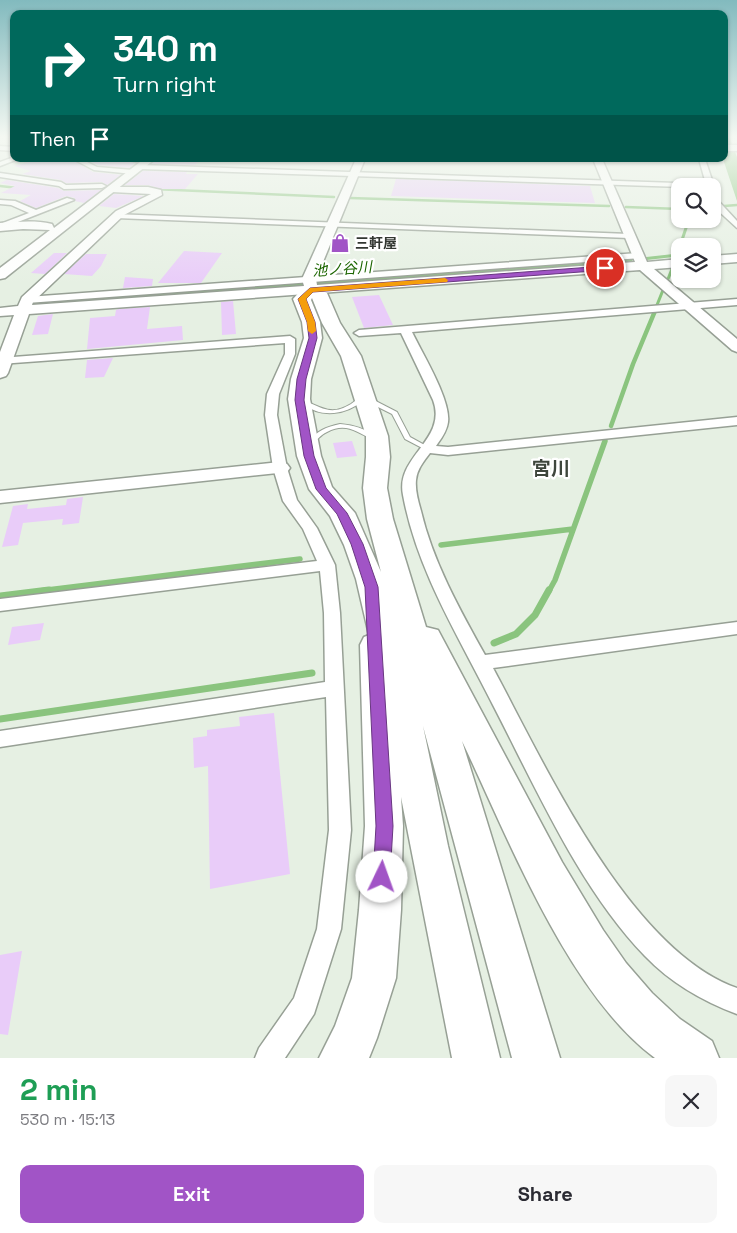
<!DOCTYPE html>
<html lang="en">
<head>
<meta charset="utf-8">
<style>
	body { margin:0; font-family:"Space Grotesk","Noto Sans JP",sans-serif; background:#f7f7f7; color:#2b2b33; height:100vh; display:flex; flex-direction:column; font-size:19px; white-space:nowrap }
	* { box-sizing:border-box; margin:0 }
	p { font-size:16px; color:#7c7c81 }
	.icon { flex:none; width:28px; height:28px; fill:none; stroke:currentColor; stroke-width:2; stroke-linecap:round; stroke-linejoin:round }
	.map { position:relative; height:1058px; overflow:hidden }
	.side { display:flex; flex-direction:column; background:#fff; flex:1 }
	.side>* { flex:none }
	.banner { position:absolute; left:10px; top:10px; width:718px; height:152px; border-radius:10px; box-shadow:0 1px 4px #0004; background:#00695c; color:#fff; overflow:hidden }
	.buttons { position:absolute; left:671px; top:178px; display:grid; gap:10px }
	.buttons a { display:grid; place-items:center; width:50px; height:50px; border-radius:10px; background:#fff; box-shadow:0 1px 4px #0004; font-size:25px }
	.pin { position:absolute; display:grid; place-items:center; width:42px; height:42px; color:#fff; margin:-21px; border:2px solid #fff; border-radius:50%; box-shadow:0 1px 5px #0007 }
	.me { position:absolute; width:55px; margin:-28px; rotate:3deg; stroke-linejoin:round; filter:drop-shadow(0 0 4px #0008) }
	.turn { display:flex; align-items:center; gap:18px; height:105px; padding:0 20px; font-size:22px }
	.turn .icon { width:65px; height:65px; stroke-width:2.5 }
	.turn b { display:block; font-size:35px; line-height:42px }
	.then { display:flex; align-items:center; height:48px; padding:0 20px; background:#0003; gap:10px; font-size:19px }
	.round { display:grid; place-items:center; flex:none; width:52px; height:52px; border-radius:10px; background:#f7f7f7 }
	.overview { display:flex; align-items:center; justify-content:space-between; height:85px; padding:0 20px }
	h1 { font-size:30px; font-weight:800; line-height:38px; color:#1e9e55 }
	.action { display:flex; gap:10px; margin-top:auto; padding:10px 20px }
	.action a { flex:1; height:58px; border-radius:10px; background:#a154c6; color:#fff; font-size:20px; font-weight:800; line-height:58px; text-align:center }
	.action a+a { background:#f7f7f7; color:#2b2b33 }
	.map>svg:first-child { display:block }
</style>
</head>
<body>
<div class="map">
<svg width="737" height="1058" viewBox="0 0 737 1058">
	<rect width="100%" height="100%" fill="#e6f0e3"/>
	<path fill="#8ac47e" d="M724 136H729L737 157V201L723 159Z"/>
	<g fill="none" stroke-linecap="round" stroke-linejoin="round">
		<path stroke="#8ac47e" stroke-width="2.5" d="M0 186 18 188
			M152 189 334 197
			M350 198 609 206
			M724 206 737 205
			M626 207 680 209"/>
		<path stroke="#8ac47e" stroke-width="3" d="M680 246 689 219
			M642 259 678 255
			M668 279 672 269
			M55 302 631 260
			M657 305 663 290"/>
		<path stroke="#8ac47e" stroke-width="4.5" d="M611 426 633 364 655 311"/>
		<path stroke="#8ac47e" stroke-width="5.5" d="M441 545 573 529
			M39 591 300 559
			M549 591 555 580 605 441"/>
		<path stroke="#8ac47e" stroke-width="7" d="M0 596 49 590
			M494 643 516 634 535 615 549 590
			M0 719 312 673"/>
	</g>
	<path fill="#e9ccf9" d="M40 159H71L93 172 121 175 107 185 102 182 66 183 61 180 22 174 31 171 14 166Z
		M85 159H122L135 163 129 168 98 165Z
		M157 159H192L188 162H198L195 165 152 164Z
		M143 171 187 172 186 174H198L185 189H162L148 185H125Z
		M396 179 590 186 595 203 391 196Z
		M7 180 58 188 64 191 101 190 84 203 75 201V198L66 196 36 208 20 201 31 195 1 193 15 186 0 183Z
		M114 194 144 196 116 208 99 206Z
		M184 251 222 253 201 283H158Z
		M54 253H67L45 274 31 273Z
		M86 254H107L101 266 92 276 64 274Z
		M125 277 153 279 152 286 123 288Z
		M379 295 393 325 364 328 352 297Z
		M233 301 236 334 222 335 221 302Z
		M150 307 147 329 182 326 183 340 87 349 90 318 115 316 116 310 119 309Z
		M53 314 48 334 32 335 38 316Z
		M113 358 104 377 85 378 87 360Z
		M352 441 357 456 337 458 333 443Z
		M83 497 79 523 62 525 63 519 23 523 18 545 2 547 13 506 28 504 27 509 66 505 67 499Z
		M44 623 40 640 8 645 12 627Z
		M274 713 290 874 210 889 208 766 194 768 193 738 207 736V730L240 726 239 717Z
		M22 951 8 1035 0 1034V955Z"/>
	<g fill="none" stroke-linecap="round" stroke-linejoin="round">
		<g stroke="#97a095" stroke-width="2">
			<path id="lane" d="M364 395 397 412 410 437 430 448 431 449 430 450H426L405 439 392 414 364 400C346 415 321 419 302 403L305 401C323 408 331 416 351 404 355 401 359 398 364 395Z
				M340 424C353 425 365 428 375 437L372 439C356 432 346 422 327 432 320 435 317 441 311 444L308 442C317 431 326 427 340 424Z"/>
		</g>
		<g stroke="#97a095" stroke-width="3">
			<path id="street" d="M0 146 14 147V151L0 150Z
				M14 157 18 159 0 166V162Z
				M73 159H81L97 167 133 170 136 172 133 174 94 170Z
				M124 159H140L141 160 138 162Z
				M699 159H705L714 186 713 188 140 169 137 167 140 165 706 184Z
				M0 173 61 182 66 185 102 184 106 186 102 188 64 189 59 186 0 177Z
				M712 194 737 221V228L713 206Z
				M67 198 74 200 0 229V224L29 213 11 205 0 204V200L15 201 36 210Z
				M113 214 629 234 633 236 629 238 116 218H113Z
				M638 253 641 254V258L27 303 22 300 27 297Z
				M737 299V305L412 332C422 353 451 400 448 422 447 431 441 439 436 446L448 447 737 417V425L448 455 430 453C424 461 417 469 416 480 415 490 418 501 421 511 433 562 460 610 485 655L737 622V634L493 668C545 765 629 950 737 988V1014C702 1001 671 983 645 956 580 889 536 788 493 705 459 637 417 571 403 495 395 456 448 440 433 400L401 333 359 336 354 333 359 330Z
				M290 336 295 339V354L279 394 277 415 287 468 297 500 317 528 335 565 340 613 351 830 341 929 314 1014 285 1058H255L259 1048 294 998 317 929 329 830 326 697 0 747V731L325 682 324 613 320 571 0 611V599L317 561 303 529 283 501 273 468 265 415 267 394 285 354V343L0 364V358Z"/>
		</g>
		<g stroke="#97a095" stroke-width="3">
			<path id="secondary" d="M724 145H737V151H724Z
				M356 159H365L316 279 317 285 635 262 593 159H602L647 262 680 259V267L654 269 737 339V352L732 350 640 270 29 314 8 373 6 376 0 378V352L14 315 0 316V308L18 306 22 297 116 211 151 194 112 192 108 191V187H148L161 190 162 195 124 215 33 302 32 305 304 286 302 279Z
				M737 254V262L712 264V256Z
				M280 462 287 464 290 468 287 472 0 503V491Z"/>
		</g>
		<g stroke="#97a095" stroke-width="3">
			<path id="primary" d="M144 159H155L5 278 0 279V268L50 230 23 229 0 231V223C17 222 35 220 52 224L54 228Z"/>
		</g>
		<g stroke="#97a095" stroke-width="3">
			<path id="highway" d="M311 285 327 293 340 323 361 356 388 436 390 457 387 488 393 519 426 627 438 630 562 862 603 930 626 963 652 993 680 1019 712 1041 719 1058H655C568 994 508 837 462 741L560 1058H512L423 726 448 846 500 1058H452L401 797 403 826 401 910 396 978 377 1038 369 1058H319L335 1026 352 978 359 910 365 826 360 645 364 637 369 635 356 579 344 545 330 516 309 489 297 456 288 399 291 379 304 338 302 322 293 299 305 286ZM312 298 322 323 341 356 366 436V457L363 488 367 519 381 572 355 513 332 487 321 456 310 399 311 379 322 338 320 322 311 300Z"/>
		</g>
		<use href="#lane" fill="#fff" fill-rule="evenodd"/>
		<use href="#street" fill="#fff" fill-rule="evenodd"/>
		<use href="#secondary" fill="#fff" fill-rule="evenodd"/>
		<use href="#primary" fill="#fff" fill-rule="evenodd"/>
		<use href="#highway" fill="#fff" fill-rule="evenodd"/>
	</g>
	<linearGradient id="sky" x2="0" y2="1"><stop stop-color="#82babe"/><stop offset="0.48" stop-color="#f4f8f2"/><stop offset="1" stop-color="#f4f8f2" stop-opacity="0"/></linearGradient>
	<rect width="737" height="285" fill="url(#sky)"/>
	<path fill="#a154c6" stroke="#693781" d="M605 266 607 267V270L313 292 306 299 315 322 317 338 306 379 304 400 314 456 326 488 347 513 363 544 378 587 393 826 390 877 388 883 382 885 376 883 373 877 376 826 365 587 351 544 337 514 316 489 304 456 295 400 297 379 309 338 307 322 298 299 310 288Z"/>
	<path fill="#f59e0b" d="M445 278 448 280 447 282 313 292 306 299 315 322 316 331 312 334 308 331 307 322 298 299 310 288Z"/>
	<defs>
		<g id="shop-bare" transform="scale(1.5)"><path d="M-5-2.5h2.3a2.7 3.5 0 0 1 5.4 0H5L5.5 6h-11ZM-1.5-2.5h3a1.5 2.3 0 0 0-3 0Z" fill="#a154c6" stroke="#fff" stroke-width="2.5" paint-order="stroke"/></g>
	</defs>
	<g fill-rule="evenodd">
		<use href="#shop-bare" x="340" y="243"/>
	</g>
	<g text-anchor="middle" stroke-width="4.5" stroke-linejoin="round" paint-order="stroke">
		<g font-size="14" font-weight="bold" fill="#333732" stroke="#fff" text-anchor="start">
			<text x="355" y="248">三軒屋</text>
		</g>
		<g font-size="15" font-style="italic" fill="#1c6601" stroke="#fff">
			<text transform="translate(342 269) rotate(-4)" y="5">池ノ谷川</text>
		</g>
		<g font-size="19" font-weight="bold" fill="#3e463c" stroke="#fff">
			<text x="551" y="475">宮川</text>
		</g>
	</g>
</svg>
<div class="buttons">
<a><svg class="icon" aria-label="search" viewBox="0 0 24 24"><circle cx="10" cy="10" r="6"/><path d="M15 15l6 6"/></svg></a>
<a><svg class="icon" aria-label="layers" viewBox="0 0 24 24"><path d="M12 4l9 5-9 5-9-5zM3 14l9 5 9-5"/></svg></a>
</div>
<div class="pin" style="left:605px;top:268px;background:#d93025"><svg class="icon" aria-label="arrive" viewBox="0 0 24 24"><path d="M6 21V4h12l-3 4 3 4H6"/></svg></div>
<svg class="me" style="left:382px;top:877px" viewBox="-20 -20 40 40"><circle r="19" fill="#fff"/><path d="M0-13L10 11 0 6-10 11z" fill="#a154c6"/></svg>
<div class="banner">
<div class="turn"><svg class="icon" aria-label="right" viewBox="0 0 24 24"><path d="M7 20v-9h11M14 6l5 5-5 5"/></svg><div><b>340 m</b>Turn right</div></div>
<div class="then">Then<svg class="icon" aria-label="arrive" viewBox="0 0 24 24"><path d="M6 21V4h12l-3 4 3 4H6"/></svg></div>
</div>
</div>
<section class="side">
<div class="overview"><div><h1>2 min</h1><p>530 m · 15:13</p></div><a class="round"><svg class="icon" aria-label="close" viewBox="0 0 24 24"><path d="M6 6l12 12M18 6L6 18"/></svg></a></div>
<div class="action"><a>Exit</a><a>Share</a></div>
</section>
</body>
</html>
